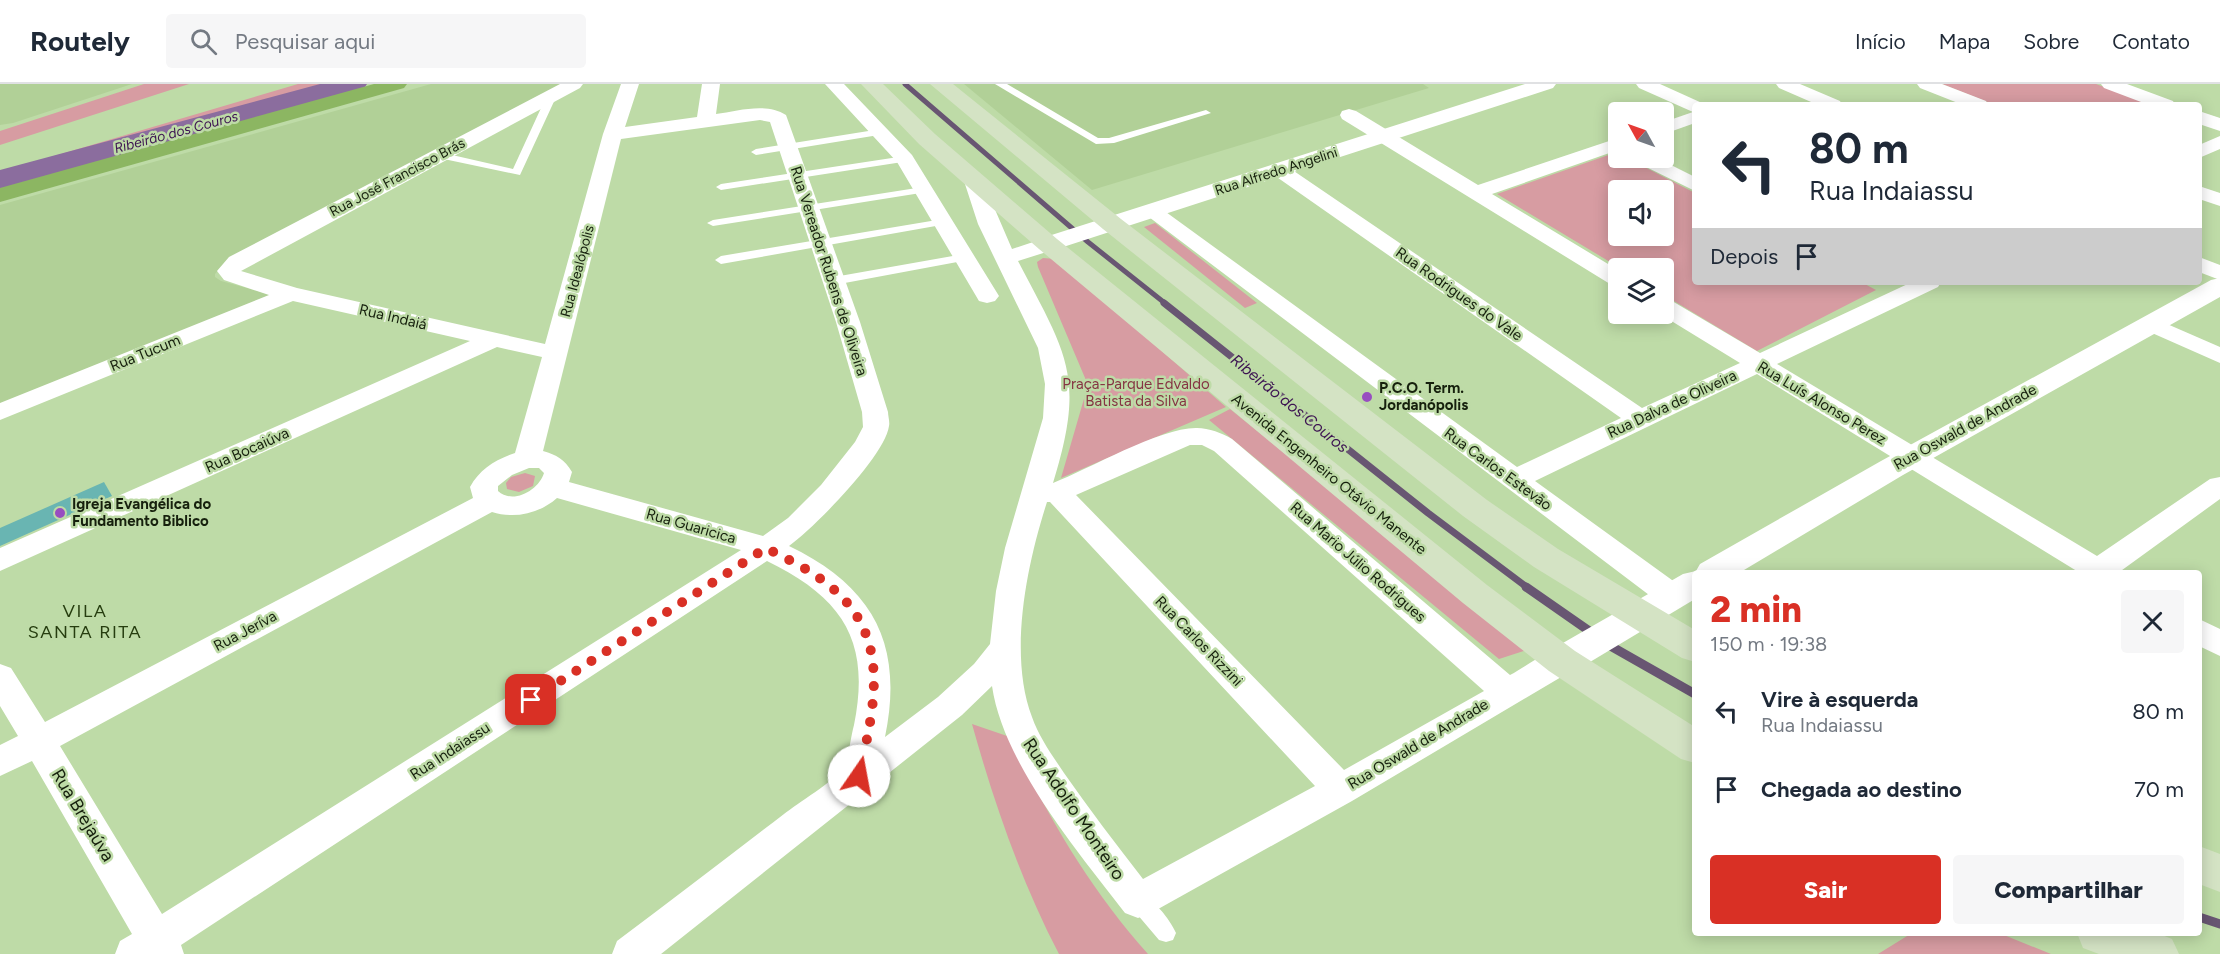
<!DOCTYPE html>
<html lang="pt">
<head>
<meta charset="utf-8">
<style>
	body { margin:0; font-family:Figtree,sans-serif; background:#f6f6f7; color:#1f2937; height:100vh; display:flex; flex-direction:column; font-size:22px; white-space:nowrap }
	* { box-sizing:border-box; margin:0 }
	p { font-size:20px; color:#747a83 }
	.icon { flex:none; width:33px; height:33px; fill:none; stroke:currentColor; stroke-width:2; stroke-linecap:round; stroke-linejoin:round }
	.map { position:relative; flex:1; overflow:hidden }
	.drawer { position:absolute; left:1692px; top:486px; width:510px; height:366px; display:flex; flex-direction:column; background:#fff; border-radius:6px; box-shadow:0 3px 15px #0003 }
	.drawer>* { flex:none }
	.guide { position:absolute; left:1692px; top:18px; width:510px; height:183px; border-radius:6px; box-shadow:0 3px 15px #0003; background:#fff; color:#1f2937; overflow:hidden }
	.needle { width:39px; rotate:310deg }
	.buttons { position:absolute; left:1608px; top:18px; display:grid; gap:12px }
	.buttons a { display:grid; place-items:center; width:66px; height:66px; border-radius:6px; background:#fff; box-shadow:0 3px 15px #0003; font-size:30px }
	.pin { position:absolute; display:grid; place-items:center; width:51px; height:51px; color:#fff; margin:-26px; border-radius:12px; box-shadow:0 3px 9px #0006 }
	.me { position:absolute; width:66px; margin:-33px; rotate:12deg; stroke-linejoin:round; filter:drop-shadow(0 0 4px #0008) }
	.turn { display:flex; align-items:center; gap:21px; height:126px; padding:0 18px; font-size:27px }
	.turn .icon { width:78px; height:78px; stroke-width:2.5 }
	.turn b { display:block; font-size:42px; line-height:51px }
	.then { display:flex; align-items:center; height:57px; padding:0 18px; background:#0003; gap:12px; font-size:22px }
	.round { display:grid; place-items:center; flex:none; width:63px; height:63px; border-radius:6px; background:#f6f6f7 }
	.headline { display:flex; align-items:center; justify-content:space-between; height:102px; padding:0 18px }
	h1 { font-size:36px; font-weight:800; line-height:45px; color:#d93025 }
	.action { display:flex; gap:12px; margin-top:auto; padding:12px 18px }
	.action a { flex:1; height:69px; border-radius:6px; background:#d93025; color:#fff; font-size:24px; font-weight:800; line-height:69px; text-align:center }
	.action a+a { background:#f6f6f7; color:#1f2937 }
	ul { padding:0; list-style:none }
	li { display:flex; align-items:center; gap:18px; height:78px; padding:0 18px }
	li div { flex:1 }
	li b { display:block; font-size:22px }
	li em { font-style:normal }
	header { display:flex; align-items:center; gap:36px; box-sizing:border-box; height:84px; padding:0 30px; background:#fff; border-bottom:2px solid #e0e1e3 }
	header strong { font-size:28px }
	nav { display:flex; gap:33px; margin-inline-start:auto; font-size:21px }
	.search { width:420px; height:54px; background:#f6f6f7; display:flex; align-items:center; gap:15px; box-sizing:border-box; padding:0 21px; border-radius:6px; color:#747a83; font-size:22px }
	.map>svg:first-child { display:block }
</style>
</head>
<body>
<header>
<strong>Routely</strong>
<div class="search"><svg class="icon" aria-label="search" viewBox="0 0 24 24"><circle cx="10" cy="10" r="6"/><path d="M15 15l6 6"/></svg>Pesquisar aqui</div>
<nav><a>Início</a><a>Mapa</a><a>Sobre</a><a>Contato</a></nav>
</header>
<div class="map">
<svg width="2220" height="870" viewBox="0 0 2220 870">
	<rect width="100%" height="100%" fill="#bedba7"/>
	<path fill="#b1d097" d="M0 0H132L13 39 0 41Z
		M431 0H569L222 182 215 190V193L221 197 276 212 0 323V121Z
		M964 0H1423L1429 4 1092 106Z"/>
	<path fill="#d79ca2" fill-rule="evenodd" d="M144 0H189L0 61V47Z
		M298 0H332L0 93V88Z
		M1942 0H2096L2154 21H1995Z
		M1617 68 1618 74H1627L1695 109V198H1861L1876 206 1757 267 1664 211V184H1620L1497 110ZM1618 106H1664V152H1618Z
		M1155 139 1257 219 1245 224 1144 143Z
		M1043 174 1056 175 1226 323 1061 394 1088 301 1038 183 1037 178Z
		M1230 325 1527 566 1499 575 1209 336Z
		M525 389 535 392 533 402 519 408 507 405 506 399 511 393Z
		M972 640 1010 653C1047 732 1090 805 1148 870H1059C1021 797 994 719 972 640Z
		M1912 849H1999L2051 870H1878Z"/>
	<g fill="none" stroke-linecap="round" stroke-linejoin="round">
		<path stroke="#685672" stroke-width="5" d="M905 0 1088 158 1166 220"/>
		<path stroke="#685672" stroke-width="7" d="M1164 219 1428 429 1528 504"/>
		<path stroke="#685672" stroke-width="9" d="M1526 503 1595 551
			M1607 560 1695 610
			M2199 833 2220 840"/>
		<path fill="#8b6d9e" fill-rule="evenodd" d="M320 0H367L363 6 0 106V86Z"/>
	</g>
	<path fill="#69b5b2" d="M104 398 112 412 0 462V444Z"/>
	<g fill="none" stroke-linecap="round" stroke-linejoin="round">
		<path fill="#fff" fill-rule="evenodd" d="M995 0H1007L1098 54H1109L1206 26 1211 29 1114 59 1096 60Z
			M552 8 557 11 520 91 439 74 434 71 439 68 513 85 547 11Z
			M881 45 886 48 885 50 756 71 751 68 756 65Z
			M905 72 910 75 909 77 721 106 716 103 721 100Z
			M923 103 927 104V108L713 142 707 139 713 136Z
			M943 135 949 138 947 140 721 180 715 176 721 172Z
			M964 170 968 172V176L834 201 828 197 834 193Z
			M1138 808C1152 813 1170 835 1176 849L1173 856 1166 858 1159 856 1131 823 1128 817 1131 811Z"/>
		<path fill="#fff" fill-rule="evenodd" d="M560 0H583L580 4 241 187 297 204 545 260 603 50 621 0H639L625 43 697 33 702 0H720L716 30C738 27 766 18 786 31L860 238 888 328C888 332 890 338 889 342 885 372 814 444 789 462 874 503 904 561 885 653L938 613 974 580 990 560 996 507 1005 464 1043 334 1045 300 1038 264 978 140 964 97 967 93H981L1012 165 1048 153 1056 155 1059 160 1056 165 1018 177C1067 271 1086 292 1053 399 1089 385 1161 343 1197 344 1209 344 1222 349 1232 355L1510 591C1529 581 1551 561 1573 568L1578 577 1573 586 1352 717 1151 829 1138 834 1125 829C1078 768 1003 679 992 602L962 631 661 870H612L617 857C673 815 729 772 784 730 797 720 835 696 843 685 848 678 851 651 854 641 871 557 843 514 767 477L181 861 184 870H115L120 857 132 850 32 677 0 692V661L18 652 0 622V580L11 584 45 638 473 414 470 403C480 385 495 376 515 369L542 273 497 263 0 487V464L470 257 293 217 0 336V319L269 211 224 196 217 187 229 173ZM760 36 770 38 836 238 862 328 863 343 855 358 821 401 788 434 763 452 569 398 572 388C564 375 557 371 543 367L621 55ZM1190 361H1202L1214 367 1484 607 1344 686 1076 411ZM529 384H539L544 389C539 406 513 421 498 407V402L512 391ZM557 414 741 466 162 830 60 662 492 428C514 435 539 430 557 414ZM1047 418H1050L1315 702 1143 795C1116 760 1089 725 1064 689 1052 671 1039 653 1032 633 1008 570 1027 480 1047 418Z
			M825 0H844L912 71 999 212 995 217 987 219 979 217 897 78Z
			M1636 0H1660L1702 19 1703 21H1695V39L1664 50V38L1693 28 1639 4Z
			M1776 0H1800L1840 17 1842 21H1818L1779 4Z
			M1917 0H1942L1986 17 1988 21H1963L1920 4Z
			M2101 0H2127L2173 17 2175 21H2149L2104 4Z
			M1349 25 1356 27 1478 101 1618 54V66L1492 110 1618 186V202L1610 200 1342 35 1340 31 1342 27Z
			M2199 27 2220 34V47L2199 40Z
			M2220 52V65L2199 74V61Z
			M1633 74H1657L1695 93V107L1636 78Z
			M1278 79 1285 81 1642 324 1740 279 1660 230H1664V215L1672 217 1760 269 1912 198H1941L1938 203 1777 280 2097 472 2210 395 2220 393V415L2118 489H2080L1757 290 1535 397 1683 504 1687 512 1683 520 1672 523 1661 520 1141 127 1145 123 1152 121 1159 123 1517 383 1621 334 1271 89 1268 85 1271 81Z
			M2199 102 2220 109V122L2199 115Z
			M2199 173 2220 181V196L2199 188Z
			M2151 233 2220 263V279L2143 245 2139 240 2143 235Z
			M2199 535 2220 545V572L2199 562Z"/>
		<path fill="#fff" fill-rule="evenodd" d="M1525 0H1556L1553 4 1057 165 1048 168 1039 165 1035 160 1039 155Z
			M2220 194V213L1903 391 1739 489H1695V515L1575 587 1562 591 1549 587 1544 577 1549 567 1683 490 1696 487 1700 480 1881 377 2211 196Z"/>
		<path fill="#d4e3c4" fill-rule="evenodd" d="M861 0H883L935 50 1057 155 1487 501 1575 567 1695 643V679L1681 675 1549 587 1463 519 1039 165 919 60Z
			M930 0H953L1121 135 1487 416 1558 465 1695 546V578L1682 574 1534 483 1463 432 1103 145Z
			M2199 762 2220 770V808L2199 800Z
			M2077 849H2157L2172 855 2179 870H2099L2083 864Z"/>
		<path fill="#8cb662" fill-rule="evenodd" d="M374 0H407L404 4 0 118V104Z"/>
	</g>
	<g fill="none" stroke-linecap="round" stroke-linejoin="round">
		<path stroke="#d93025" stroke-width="10" stroke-dasharray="0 18" d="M531 616 766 464C785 474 805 483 822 496 894 548 875 619 859 692"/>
	</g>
	<g fill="#984ec0" stroke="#bedba7" stroke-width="2">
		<circle cx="1367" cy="313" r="6"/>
		<circle cx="60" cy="429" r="6"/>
	</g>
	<g text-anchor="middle" stroke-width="5" stroke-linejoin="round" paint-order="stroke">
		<g font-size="14" font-style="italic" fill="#3d1452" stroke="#bedba7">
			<text transform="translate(176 48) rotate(-15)" y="5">Ribeirão dos Couros</text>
		</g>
		<g font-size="14" fill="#16200d" stroke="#bedba7">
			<text transform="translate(1276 87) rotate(-18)" y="5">Rua Alfredo Angelini</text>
			<text transform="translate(397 93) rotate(-28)" y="5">Rua José Francisco Brás</text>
			<text transform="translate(577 187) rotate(-75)" y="5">Rua Idealópolis</text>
		</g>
		<g font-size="15" fill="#16200d" stroke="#bedba7">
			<text transform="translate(829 187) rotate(72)" y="5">Rua Vereador Rubens de Oliveira</text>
			<text transform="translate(1459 210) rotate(35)" y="5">Rua Rodrigues do Vale</text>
			<text transform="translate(393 233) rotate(13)" y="5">Rua Indaiá</text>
			<text transform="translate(145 269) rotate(-22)" y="5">Rua Tucum</text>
			<text transform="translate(1822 319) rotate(31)" y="5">Rua Luís Alonso Perez</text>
			<text transform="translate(1672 320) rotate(-25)" y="5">Rua Dalva de Oliveira</text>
			<text transform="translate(1965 343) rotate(-29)" y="5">Rua Oswald de Andrade</text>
			<text transform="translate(247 366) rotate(-24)" y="5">Rua Bocaiúva</text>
			<text transform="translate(1498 385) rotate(36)" y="5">Rua Carlos Estevão</text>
			<text transform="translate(1329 390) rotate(39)" y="5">Avenida Engenheiro Otávio Manente</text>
			<text transform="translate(691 442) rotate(16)" y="5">Rua Guaricica</text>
			<text transform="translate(1358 478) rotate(41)" y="5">Rua Mario Júlio Rodrigues</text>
			<text transform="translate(245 547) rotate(-28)" y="5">Rua Jeríva</text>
			<text transform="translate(1199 557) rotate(46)" y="5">Rua Carlos Rizzini</text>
			<text transform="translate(1418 660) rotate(-31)" y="5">Rua Oswald de Andrade</text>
			<text transform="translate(450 667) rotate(-33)" y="5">Rua Indaiassu</text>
		</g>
		<g font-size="15" fill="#853543" stroke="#bedba7">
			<text x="1136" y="305">Praça-Parque Edvaldo<tspan x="1136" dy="17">Batista da Silva</tspan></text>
		</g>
		<g font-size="15" font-weight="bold" fill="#16200d" stroke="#bedba7" text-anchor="start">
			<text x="1379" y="309">P.C.O. Term.<tspan x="1379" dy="17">Jordanópolis</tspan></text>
			<text x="72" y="425">Igreja Evangélica do<tspan x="72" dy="17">Fundamento Biblico</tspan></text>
		</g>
		<g font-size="16" font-style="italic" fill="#3d1452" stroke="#bedba7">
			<text transform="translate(1290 319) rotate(39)" y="6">Ribeirão dos Couros</text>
		</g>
		<g font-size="18" letter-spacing="1.5" fill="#263d0f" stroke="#bedba7">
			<text x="85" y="533">VILA<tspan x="85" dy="21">SANTA RITA</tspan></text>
		</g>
		<g font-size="18" fill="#16200d" stroke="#bedba7">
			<text transform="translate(1074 725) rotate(56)" y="6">Rua Adolfo Monteiro</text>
			<text transform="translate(83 731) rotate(59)" y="6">Rua Brejaúva</text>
		</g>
	</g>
</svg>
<div class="buttons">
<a><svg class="needle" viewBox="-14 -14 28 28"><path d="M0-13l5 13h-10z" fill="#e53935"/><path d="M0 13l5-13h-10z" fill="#747a83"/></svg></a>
<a><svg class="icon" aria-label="sound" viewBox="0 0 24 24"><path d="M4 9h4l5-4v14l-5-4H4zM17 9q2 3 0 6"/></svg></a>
<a><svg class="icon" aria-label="layers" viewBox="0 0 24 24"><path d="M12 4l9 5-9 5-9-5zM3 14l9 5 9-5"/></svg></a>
</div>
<div class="pin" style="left:531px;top:616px;background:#d93025"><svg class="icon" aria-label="arrive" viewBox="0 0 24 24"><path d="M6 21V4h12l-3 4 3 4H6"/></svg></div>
<svg class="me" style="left:859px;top:692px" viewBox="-20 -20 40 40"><circle r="19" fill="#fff"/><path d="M0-13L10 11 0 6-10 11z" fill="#d93025"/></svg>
<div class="guide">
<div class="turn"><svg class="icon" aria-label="left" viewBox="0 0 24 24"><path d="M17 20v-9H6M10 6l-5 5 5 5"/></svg><div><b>80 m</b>Rua Indaiassu</div></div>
<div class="then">Depois<svg class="icon" aria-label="arrive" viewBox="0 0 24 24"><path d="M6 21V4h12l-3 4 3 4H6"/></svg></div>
</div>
<section class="drawer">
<div class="headline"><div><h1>2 min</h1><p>150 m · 19:38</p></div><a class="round"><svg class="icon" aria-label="close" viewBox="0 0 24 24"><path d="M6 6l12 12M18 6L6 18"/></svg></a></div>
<ul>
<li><svg class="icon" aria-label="left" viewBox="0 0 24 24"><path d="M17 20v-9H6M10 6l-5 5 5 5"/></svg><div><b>Vire à esquerda</b><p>Rua Indaiassu</p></div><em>80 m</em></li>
<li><svg class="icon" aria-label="arrive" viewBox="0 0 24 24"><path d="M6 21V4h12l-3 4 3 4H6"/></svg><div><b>Chegada ao destino</b></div><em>70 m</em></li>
</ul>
<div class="action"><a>Sair</a><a>Compartilhar</a></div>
</section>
</div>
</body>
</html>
